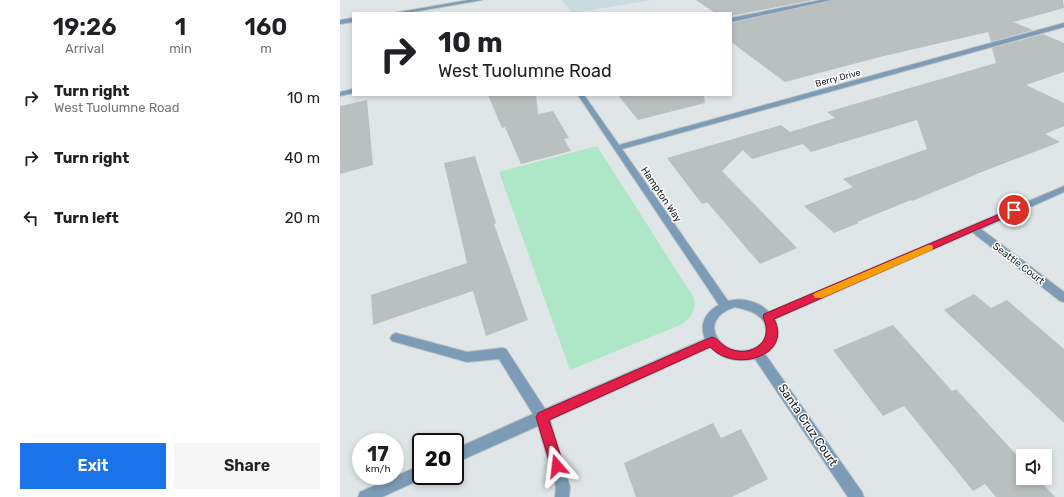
<!DOCTYPE html>
<html lang="en">
<head>
<meta charset="utf-8">
<style>
	body { margin:0; font-family:Rubik,sans-serif; background:#f6f6f6; color:#202124; height:100vh; display:flex; flex-direction:column; font-size:15px; white-space:nowrap }
	* { box-sizing:border-box; margin:0 }
	p { font-size:13px; color:#757577 }
	.icon { flex:none; width:22px; height:22px; fill:none; stroke:currentColor; stroke-width:2; stroke-linecap:round; stroke-linejoin:round }
	.map { position:relative; flex:1; overflow:hidden }
	.details { display:flex; flex-direction:column; background:#fff; width:340px }
	.details>* { flex:none }
	.hud { position:absolute; left:12px; top:12px; width:380px; height:84px; border-radius:0px; box-shadow:0 2px 6px #0003; background:#fff; color:#202124; overflow:hidden }
	.fabs { position:absolute; left:676px; top:449px; display:grid; gap:8px }
	.fabs a { display:grid; place-items:center; width:36px; height:36px; border-radius:0px; background:#fff; box-shadow:0 2px 6px #0003; font-size:20px }
	.speed { position:absolute; left:12px; top:433px; display:flex; gap:8px; font-size:20px; font-weight:700; text-align:center }
	.speed>* { display:grid; place-content:center; width:52px; height:52px; border-radius:50%; background:#fff; box-shadow:0 2px 6px #0003; line-height:1 }
	.speed small { font-size:10px; font-weight:400 }
	.speed .limit { border:2px solid #111; border-radius:6px; background:#fff; color:#111 }
	.pin { position:absolute; display:grid; place-items:center; width:34px; height:34px; color:#fff; margin:-17px; border:2px solid #fff; border-radius:50%; box-shadow:0 1px 4px #0007 }
	.me { position:absolute; width:44px; margin:-22px; rotate:343deg; stroke-linejoin:round; filter:drop-shadow(0 0 3px #0008) }
	.turn { display:flex; align-items:center; gap:14px; height:84px; padding:0 20px; font-size:18px }
	.turn .icon { width:52px; height:52px; stroke-width:2.5 }
	.turn b { display:block; font-size:28px; line-height:34px }
	.eta { display:flex; justify-content:space-evenly; align-items:center; height:68px; text-align:center }
	.eta b { font-size:24px; font-weight:600; line-height:28px }
	.button { display:flex; gap:8px; margin-top:auto; padding:8px 20px }
	.button a { flex:1; height:46px; border-radius:0px; background:#1a73e8; color:#fff; font-size:16px; font-weight:600; line-height:46px; text-align:center }
	.button a+a { background:#f6f6f6; color:#202124 }
	ul { padding:0; list-style:none }
	li { display:flex; align-items:center; gap:12px; height:60px; padding:0 20px }
	li div { flex:1 }
	li b { display:block; font-size:15px }
	li em { font-style:normal }
	main { display:flex; flex:1; min-height:0 }
	.map>svg:first-child { display:block }
</style>
</head>
<body>
<main>
<section class="details">
<div class="eta">
<div><b>19:26</b><p>Arrival</p></div>
<div><b>1</b><p>min</p></div>
<div><b>160</b><p>m</p></div>
</div>
<ul>
<li><svg class="icon" aria-label="right" viewBox="0 0 24 24"><path d="M7 20v-9h11M14 6l5 5-5 5"/></svg><div><b>Turn right</b><p>West Tuolumne Road</p></div><em>10 m</em></li>
<li><svg class="icon" aria-label="right" viewBox="0 0 24 24"><path d="M7 20v-9h11M14 6l5 5-5 5"/></svg><div><b>Turn right</b></div><em>40 m</em></li>
<li><svg class="icon" aria-label="left" viewBox="0 0 24 24"><path d="M17 20v-9H6M10 6l-5 5 5 5"/></svg><div><b>Turn left</b></div><em>20 m</em></li>
</ul>
<div class="button"><a>Exit</a><a>Share</a></div>
</section>
<div class="map">
<svg width="724" height="497" viewBox="0 0 724 497">
	<rect width="100%" height="100%" fill="#e0e6e7"/>
	<path fill="#ccdbdf" d="M221 0H312L233 13Z"/>
	<path fill="#ade7c8" d="M257 146 354 298C356 311 351 318 340 325L230 370 159 172Z"/>
	<path fill="#bac0bf" d="M356 0H473L391 16V13H375Z
		M492 0H723L724 8 673 22 693 30 651 42 648 32 540 57 445 82 391 42V23Z
		M703 34 724 43V72L686 85 724 103V126L705 134 720 142 634 175H635L572 201 571 200 517 222 519 223 494 233 464 206 513 187 503 179 587 149 577 120 471 152 463 144 412 159 403 150 382 171 457 248 420 264 367 202 362 204 327 158 441 125 450 132 495 118 487 112 656 63 652 48Z
		M148 95H196L198 114 213 111 229 138 224 139 231 151 181 164 165 127 162 128Z
		M278 95H364L365 103 298 120Z
		M27 100 33 165 0 174V106Z
		M135 156 156 223 154 224 188 320 146 336 133 291 33 325 31 295 127 263 104 163Z
		M634 294 651 308 667 300 724 349V423L604 310Z
		M553 325 612 391 616 389 683 462V478H697L715 497H656L645 484 633 491 564 406 543 416 493 350Z
		M373 423 381 438 401 429 428 479 392 497H296L284 463Z"/>
	<g fill="none" stroke-linecap="round" stroke-linejoin="round">
		<g stroke="#bdc2c3" stroke-width="2">
			<path id="minor" d="M129 0H142L67 13H54Z
				M481 0H491L391 22V18Z
				M13 18V22L0 24V20Z
				M724 23V27L282 149 388 301C401 297 419 301 429 312L724 186V192L641 229 724 292V302L720 301 632 232 435 319C440 332 439 346 425 354L522 492 524 497H508L415 359C398 362 382 361 371 347L210 420 230 487 229 497H215L216 487 198 426 115 463V449L193 414 159 359 127 362 52 341 50 338 52 335 56 333 127 352 162 348 166 349 205 409 365 339C359 325 365 312 379 305L238 95H244L279 145ZM395 307C409 310 428 315 426 334 426 339 423 343 418 346 386 365 351 321 395 307Z
				M13 89V93L0 96V92Z
				M81 465V476L86 477 42 497H18L20 492Z"/>
		</g>
		<use href="#minor" fill="#7b9bb6" fill-rule="evenodd"/>
	</g>
	<path fill="#e11d48" stroke="#92132f" d="M674 208 679 210 677 212 434 319C453 355 396 374 370 347L209 420 224 466 222 470 217 472 212 470 196 417 198 413 372 337C379 339 382 346 390 349 412 358 435 341 423 317L424 314Z"/>
	<path fill="#f59e0b" d="M588 245H592L593 248 592 250 482 298H475L473 295 475 293Z"/>
	<g text-anchor="middle" stroke-width="3" stroke-linejoin="round" paint-order="stroke">
		<g font-size="9" fill="#1c1e1f" stroke="#fff">
			<text transform="translate(498 78) rotate(-15)" y="3">Berry Drive</text>
		</g>
		<g font-size="10" fill="#1c1e1f" stroke="#fff">
			<text transform="translate(322 194) rotate(56)" y="4">Hampton Way</text>
			<text transform="translate(679 263) rotate(37)" y="4">Seattle Court</text>
		</g>
		<g font-size="12" fill="#1c1e1f" stroke="#fff">
			<text transform="translate(468 425) rotate(56)" y="4">Santa Cruz Court</text>
		</g>
	</g>
</svg>
<div class="fabs">
<a><svg class="icon" aria-label="sound" viewBox="0 0 24 24"><path d="M4 9h4l5-4v14l-5-4H4zM17 9q2 3 0 6"/></svg></a>
</div>
<div class="speed"><div>17<small>km/h</small></div><div class="limit">20</div></div>
<div class="pin" style="left:674px;top:210px;background:#d93025"><svg class="icon" aria-label="arrive" viewBox="0 0 24 24"><path d="M6 21V4h12l-3 4 3 4H6"/></svg></div>
<svg class="me" style="left:217px;top:466px" viewBox="-20 -20 40 40"><path d="M0-17L14 15 0 8-14 15z" fill="#e11d48" stroke="#fff" stroke-width="4"/></svg>
<div class="hud">
<div class="turn"><svg class="icon" aria-label="right" viewBox="0 0 24 24"><path d="M7 20v-9h11M14 6l5 5-5 5"/></svg><div><b>10 m</b>West Tuolumne Road</div></div>
</div>
</div>
</main>
</body>
</html>
